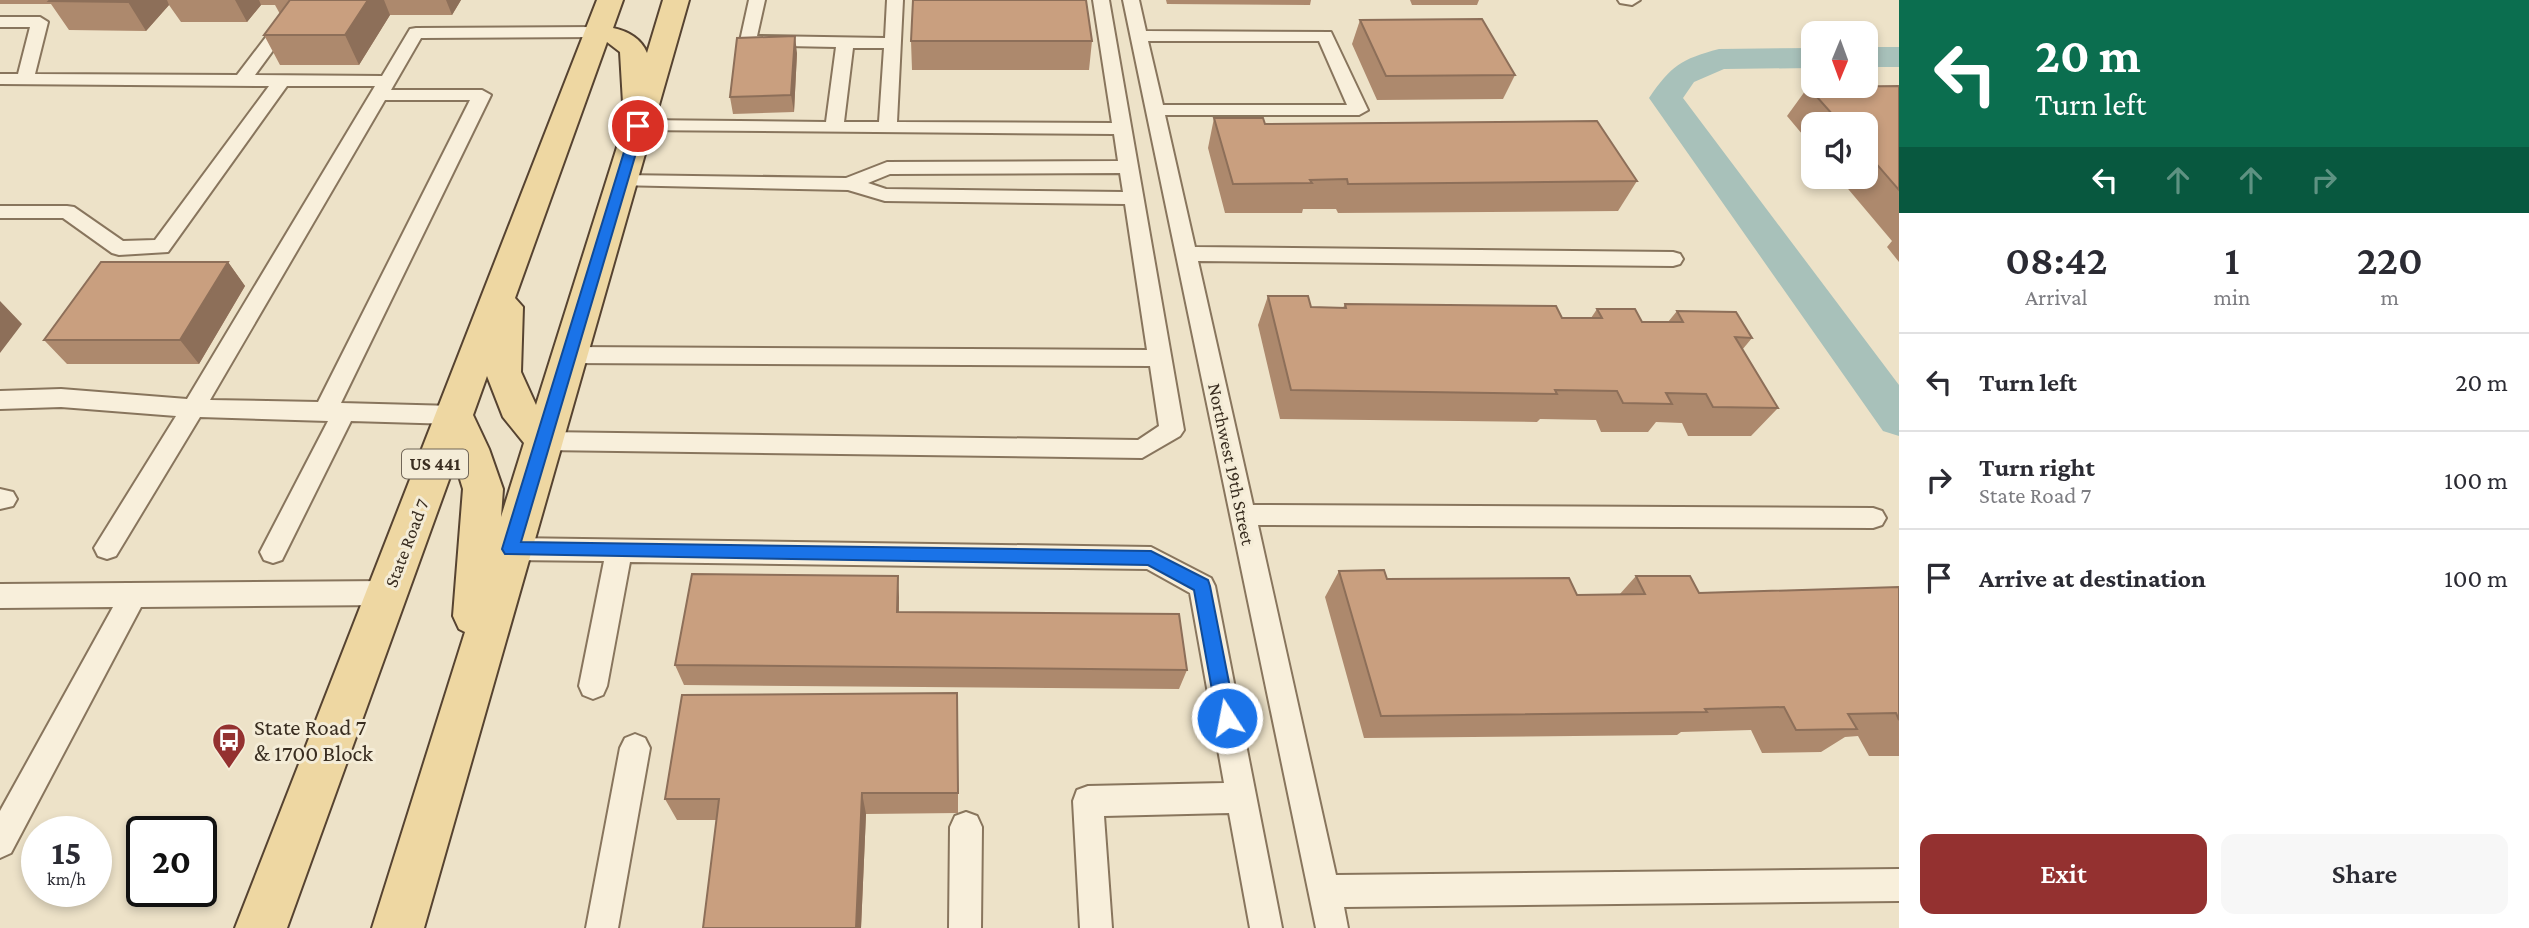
<!DOCTYPE html>
<html lang="en">
<head>
<meta charset="utf-8">
<style>
	body { margin:0; font-family:"Crimson Pro",serif; background:#f7f7f7; color:#2b2b33; height:100vh; display:flex; flex-direction:column; font-size:26px; white-space:nowrap }
	* { box-sizing:border-box; margin:0 }
	p { font-size:23px; color:#7c7c81 }
	.icon { flex:none; width:38px; height:38px; fill:none; stroke:currentColor; stroke-width:2; stroke-linecap:round; stroke-linejoin:round }
	.map { position:relative; flex:1; overflow:hidden }
	.drawer { display:flex; flex-direction:column; background:#fff; width:630px }
	.drawer>* { flex:none }
	.guide { background:#0b6e4f; color:#fff; overflow:hidden }
	.needle { width:46px; rotate:181deg }
	.tools { position:absolute; left:1801px; top:21px; display:grid; gap:14px }
	.tools a { display:grid; place-items:center; width:77px; height:77px; border-radius:14px; background:#fff; box-shadow:0 4px 10px #0003; font-size:35px }
	.speed { position:absolute; left:21px; top:816px; display:flex; gap:14px; font-size:35px; font-weight:700; text-align:center }
	.speed>* { display:grid; place-content:center; width:91px; height:91px; border-radius:50%; background:#fff; box-shadow:0 4px 10px #0003; line-height:1 }
	.speed small { font-size:18px; font-weight:400 }
	.speed .limit { border:4px solid #111; border-radius:10px; background:#fff; color:#111 }
	.pin { position:absolute; display:grid; place-items:center; width:60px; height:60px; color:#fff; margin:-30px; border:4px solid #fff; border-radius:50%; box-shadow:0 2px 7px #0007 }
	.me { position:absolute; width:77px; margin:-38px; rotate:349deg; stroke-linejoin:round; filter:drop-shadow(0 0 5px #0008) }
	.turn { display:flex; align-items:center; gap:24px; height:147px; padding:0 21px; font-size:32px }
	.turn .icon { width:91px; height:91px; stroke-width:2.5 }
	.turn b { display:block; font-size:49px; line-height:60px }
	.lanes { display:flex; align-items:center; height:66px; padding:0 21px; background:#0003; justify-content:center; gap:35px; direction:ltr }
	.lanes .off { opacity:.35 }
	.eta { display:flex; justify-content:space-evenly; align-items:center; height:119px; text-align:center }
	.eta b { font-size:42px; font-weight:600; line-height:49px }
	.action { display:flex; gap:14px; margin-top:auto; padding:14px 21px }
	.action a { flex:1; height:80px; border-radius:14px; background:#943130; color:#fff; font-size:28px; font-weight:600; line-height:80px; text-align:center }
	.action a+a { background:#f7f7f7; color:#2b2b33 }
	ul { padding:0; list-style:none }
	li { display:flex; align-items:center; gap:21px; height:98px; padding:0 21px; border-top:2px solid #e1e1e2 }
	li div { flex:1 }
	li b { display:block; font-size:26px }
	li em { font-style:normal }
	main { display:flex; flex:1; min-height:0 }
	.map>svg:first-child { display:block }
</style>
</head>
<body>
<main>
<div class="map">
<svg width="1899" height="928" viewBox="0 0 1899 928">
	<rect width="100%" height="100%" fill="#ede2c8"/>
	<g fill="none" stroke-linecap="round" stroke-linejoin="round">
		<path fill="#a8c1ba" fill-rule="evenodd" d="M1866 47H1899V67H1866Z
			M1813 48V68L1724 69 1694 82 1683 98 1899 385V436L1883 431 1649 98C1671 66 1681 59 1719 49Z"/>
		<g stroke="#88755d" stroke-width="4">
			<path id="service" d="M749 0H765L757 36 885 38 887 0H903L897 122 1112 123 1093 0H1109L1184 430 1180 436 1142 458 544 450 535 448 532 441 535 434 544 432 1138 440 1159 426 1150 366 569 363 561 361 558 355 561 349 569 347 1147 350 1125 204 885 201 848 190 615 185 612 181 615 177 622 175 846 178 887 162 1118 161 1114 134 631 130 629 126 638 120 826 122 836 47 742 45 740 41ZM853 48H884L879 122H844ZM1120 173 1123 192 886 189 868 183 890 174Z
				M1123 0H1139L1146 31 1331 32 1368 110 1359 115H1165L1195 247 1673 252 1680 254 1683 259 1680 264 1673 266 1198 261 1253 505 1873 508 1882 511 1886 518 1882 525 1873 528 1258 525 1336 875 1899 869V901L1344 907 1348 928H1316ZM1148 41H1319L1347 105H1163Z
				M1618 0H1640L1632 5 1620 3Z
				M288 14 296 19 255 75 382 76 410 29 416 28 598 27 606 32 598 37 421 38 391 90H482L491 95 341 403 454 406 462 409 466 415 462 421 454 424 351 421 282 560 273 563 264 560 260 552 328 421 200 417 116 556 107 559 98 556 94 548 176 416 61 407 0 409V391L61 389 187 399 375 86H287L168 252 119 255 112 253 63 218H0V206H67L74 207 123 241 155 240 269 86 0 84V74H18L30 27H0V17H40L48 22 35 74 237 75 282 16ZM385 100H470L318 402 210 400Z
				M0 489 13 492 17 499 13 506 0 509Z
				M511 538 1151 547 1211 578 1215 586 1282 928H1250L1229 813 1104 816 1112 928H1080L1073 801 1077 790 1088 786 1224 783 1190 593 1147 569 630 562 607 686 603 695 593 699 583 695 579 686 604 561 511 560 502 557 498 549 502 541Z
				M387 581 396 585 400 593 396 601 387 605 141 607 11 853 0 858V811L113 607 0 608V584Z
				M635 734 645 738 650 748 618 928H586L620 748 625 738Z
				M966 812 977 816 982 827 981 928H949L950 827 955 816Z"/>
		</g>
		<g stroke="#564331" stroke-width="4">
			<path id="primary" d="M597 0H623L613 28C627 31 641 38 647 53L663 0H689L424 928H372L465 632 459 629 453 616 463 489 455 463 287 928H235ZM607 42 620 52 623 103 629 109 536 405 521 372 523 307 515 298ZM487 376 503 417 524 443 501 517 503 489 489 449 473 415Z"/>
		</g>
		<use href="#service" fill="#f8efdb" fill-rule="evenodd"/>
		<use href="#primary" fill="#eed7a2" fill-rule="evenodd"/>
	</g>
	<path fill="#ad896d" d="M0 0H461L452 15H390L359 65H280L264 35 280 14 275 5H261L247 22H181L169 5 146 31 69 30 51 4H0Z
		M1166 0H1479L1477 5H1412L1410 0H1311L1310 5 1167 4Z
		M1360 20 1515 75 1503 99 1377 100 1352 44Z
		M911 41H1092L1089 70H912Z
		M797 53 794 112 733 114 730 97Z
		M1899 86V262L1887 247 1892 241 1838 177H1866V124H1813V147L1787 116 1808 87Z
		M1214 118 1265 124 1637 181 1618 211 1338 213 1336 209H1303L1302 213H1225L1208 148Z
		M228 262 245 286 199 364H67L44 340Z
		M1268 296 1311 307 1343 308 1345 304 1562 318H1591L1597 309 1642 322H1668L1677 311 1752 338 1742 350 1778 408 1751 436H1688L1682 423 1656 422 1648 432H1601L1596 420 1540 419 1537 422 1280 419 1258 325Z
		M1339 571 1387 579 1577 595H1619L1636 576 1699 593 1899 587V756H1869L1858 736 1845 737 1821 752 1762 753 1751 730 1681 732 1677 735 1364 738 1325 597Z
		M899 597V612L1187 670 1179 689 684 685 675 665Z
		M682 695 958 793V813L866 814 861 928H703L717 820H677L665 799Z"/>
	<path fill="#8d6f59" d="M129 0H167L169 5 146 31 128 2Z
		M235 0H259L261 5 247 22Z
		M368 0H384L390 15 359 65 345 35Z
		M446 0H461L452 15Z
		M795 36 797 53 794 112 791 95Z
		M228 262 245 286 199 364 180 340Z
		M0 301 22 324 0 353Z
		M898 576 899 597 898 632 897 612Z
		M862 793 866 814 861 928H856Z"/>
	<path fill="#c99f7f" stroke="#8d6f59" stroke-width="2" d="M50 0H129L128 2 49 1Z
		M290 0H368L345 35H264Z
		M913 0H1086L1092 41H911Z
		M1482 19 1515 75 1386 76 1360 20Z
		M795 36 791 95 730 97 737 38Z
		M1899 86V190L1866 152V124H1841L1808 87Z
		M1214 118H1263L1265 124 1597 121 1637 181 1348 184 1347 179 1310 180 1312 183 1233 184Z
		M101 262H228L180 340H44Z
		M1268 296H1308L1311 307 1346 308 1345 304 1556 306 1562 318H1602L1597 309H1635L1642 322H1683L1677 311 1736 312 1752 338 1735 337 1778 408 1713 407 1706 394 1666 393 1672 404 1623 403 1617 391 1555 390 1557 394 1291 390Z
		M1384 570 1387 579 1569 578 1577 595 1645 594 1636 576H1690L1699 593 1899 587V720L1896 713 1848 714 1857 729 1796 730 1784 707 1705 709 1707 712 1381 716 1339 571Z
		M692 574 898 576 897 612 1179 614 1187 670 675 665Z
		M957 693 958 793H862L856 928H703L719 799H665L682 695Z"/>
	<path fill="#1a73e8" stroke="#114b97" stroke-width="2" d="M638 122 644 126 521 542 1151 551 1208 580 1210 586 1236 718 1233 725 1227 727 1220 725 1217 718 1194 590 1148 565 505 554 502 549 632 126Z"/>
	<defs>
		<g id="bus-pin" transform="scale(1.75)"><path d="M0 17L-7.5 6A9.5 9.5 0 1 1 7.5 6Z" fill="#943130" stroke="#f4ecd7"/><path d="M-5-6H5V4H4V6H2V4H-2V6H-4V4H-5ZM-3.5-4V0h7V-4ZM-3.5 1.2v1.5H-2V1.2ZM2 1.2v1.5H3.5V1.2Z" fill="#fff"/></g>
	</defs>
	<g fill-rule="evenodd">
		<use href="#bus-pin" x="229" y="740"/>
	</g>
	<g text-anchor="middle" stroke-width="6" stroke-linejoin="round" paint-order="stroke">
		<rect fill="#f4ecd7" stroke="#716657" stroke-width="2" x="402" y="449.5" width="66" height="29" rx="5"/>
		<g font-size="18" font-weight="bold" fill="#392d20">
			<text x="435" y="470">US 441</text>
		</g>
		<g font-size="19" fill="#392d20" stroke="#f4ecd7">
			<text transform="translate(1232 464) rotate(78)" y="7">Northwest 19th Street</text>
			<text transform="translate(406 543) rotate(-69)" y="7">State Road 7</text>
		</g>
		<g font-size="23" fill="#392d20" stroke="#f4ecd7" text-anchor="start">
			<text x="254" y="735">State Road 7<tspan x="254" dy="26">&amp; 1700 Block</tspan></text>
		</g>
	</g>
</svg>
<div class="tools">
<a><svg class="needle" viewBox="-14 -14 28 28"><path d="M0-13l5 13h-10z" fill="#e53935"/><path d="M0 13l5-13h-10z" fill="#7c7c81"/></svg></a>
<a><svg class="icon" aria-label="sound" viewBox="0 0 24 24"><path d="M4 9h4l5-4v14l-5-4H4zM17 9q2 3 0 6"/></svg></a>
</div>
<div class="speed"><div>15<small>km/h</small></div><div class="limit">20</div></div>
<div class="pin" style="left:638px;top:126px;background:#d93025"><svg class="icon" aria-label="arrive" viewBox="0 0 24 24"><path d="M6 21V4h12l-3 4 3 4H6"/></svg></div>
<svg class="me" style="left:1227px;top:718px" viewBox="-20 -20 40 40"><circle r="17" fill="#1a73e8" stroke="#fff" stroke-width="3"/><path d="M0-11L8 9 0 5-8 9z" fill="#fff"/></svg>
</div>
<section class="drawer">
<div class="guide">
<div class="turn"><svg class="icon" aria-label="left" viewBox="0 0 24 24"><path d="M17 20v-9H6M10 6l-5 5 5 5"/></svg><div><b>20 m</b>Turn left</div></div>
<div class="lanes"><svg class="icon" aria-label="left" viewBox="0 0 24 24"><path d="M17 20v-9H6M10 6l-5 5 5 5"/></svg><svg class="icon off" aria-label="ahead" viewBox="0 0 24 24"><path d="M12 20V5M6 11l6-6 6 6"/></svg><svg class="icon off" aria-label="ahead" viewBox="0 0 24 24"><path d="M12 20V5M6 11l6-6 6 6"/></svg><svg class="icon off" aria-label="right" viewBox="0 0 24 24"><path d="M7 20v-9h11M14 6l5 5-5 5"/></svg></div>
</div>
<div class="eta">
<div><b>08:42</b><p>Arrival</p></div>
<div><b>1</b><p>min</p></div>
<div><b>220</b><p>m</p></div>
</div>
<ul>
<li><svg class="icon" aria-label="left" viewBox="0 0 24 24"><path d="M17 20v-9H6M10 6l-5 5 5 5"/></svg><div><b>Turn left</b></div><em>20 m</em></li>
<li><svg class="icon" aria-label="right" viewBox="0 0 24 24"><path d="M7 20v-9h11M14 6l5 5-5 5"/></svg><div><b>Turn right</b><p>State Road 7</p></div><em>100 m</em></li>
<li><svg class="icon" aria-label="arrive" viewBox="0 0 24 24"><path d="M6 21V4h12l-3 4 3 4H6"/></svg><div><b>Arrive at destination</b></div><em>100 m</em></li>
</ul>
<div class="action"><a>Exit</a><a>Share</a></div>
</section>
</main>
</body>
</html>
